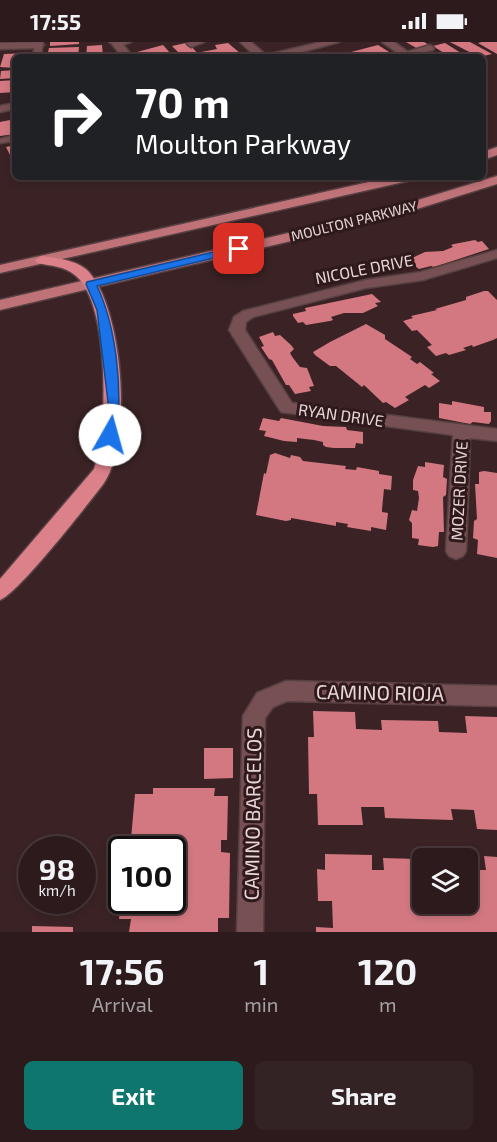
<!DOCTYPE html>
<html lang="en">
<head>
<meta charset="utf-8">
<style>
	body { margin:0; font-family:"Exo 2",sans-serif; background:#342325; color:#f1f3f6; height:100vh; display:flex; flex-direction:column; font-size:22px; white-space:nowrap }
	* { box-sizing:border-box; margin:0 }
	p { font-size:20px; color:#a6a1a3 }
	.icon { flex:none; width:33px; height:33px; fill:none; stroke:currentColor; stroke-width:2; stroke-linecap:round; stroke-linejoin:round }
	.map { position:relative; height:890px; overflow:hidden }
	.details { display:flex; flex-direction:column; background:#2c1a1c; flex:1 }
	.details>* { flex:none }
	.hud { position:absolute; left:12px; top:12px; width:474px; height:126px; border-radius:9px; box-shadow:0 3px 9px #0003,0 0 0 2px #48383b; background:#202124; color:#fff; overflow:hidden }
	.controls { position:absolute; left:412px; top:806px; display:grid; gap:12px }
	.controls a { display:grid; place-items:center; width:66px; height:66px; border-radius:9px; background:#2c1a1c; box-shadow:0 3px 9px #0003,0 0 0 2px #48383b; font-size:30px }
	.speed { position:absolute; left:18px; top:794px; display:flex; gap:12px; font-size:30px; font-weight:700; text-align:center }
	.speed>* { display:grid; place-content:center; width:78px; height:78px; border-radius:50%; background:#2c1a1c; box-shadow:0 3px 9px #0003,0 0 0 2px #48383b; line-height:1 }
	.speed small { font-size:15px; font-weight:400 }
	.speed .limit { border:3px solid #111; border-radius:9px; background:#fff; color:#111 }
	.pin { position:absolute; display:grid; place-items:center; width:51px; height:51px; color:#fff; margin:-26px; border-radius:12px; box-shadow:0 3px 9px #0006 }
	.me { position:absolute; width:66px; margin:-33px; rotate:7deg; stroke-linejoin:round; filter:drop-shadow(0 0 4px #0008) }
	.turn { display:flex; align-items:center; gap:21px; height:126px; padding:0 24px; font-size:27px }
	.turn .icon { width:78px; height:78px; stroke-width:2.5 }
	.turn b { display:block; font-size:42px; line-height:51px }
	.eta { display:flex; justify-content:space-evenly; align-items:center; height:102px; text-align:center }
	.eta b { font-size:36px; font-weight:700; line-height:42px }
	.action { display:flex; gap:12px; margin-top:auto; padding:12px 24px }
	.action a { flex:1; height:69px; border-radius:9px; background:#0f766e; color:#fff; font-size:24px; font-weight:700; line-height:69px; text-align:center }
	.action a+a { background:#342325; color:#f1f3f6 }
	.status { display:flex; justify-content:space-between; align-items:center; height:42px; padding:0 30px; background:#2c1a1c; direction:ltr }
	.status svg { height:16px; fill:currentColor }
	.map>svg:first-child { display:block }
</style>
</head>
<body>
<div class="status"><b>17:55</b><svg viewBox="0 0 49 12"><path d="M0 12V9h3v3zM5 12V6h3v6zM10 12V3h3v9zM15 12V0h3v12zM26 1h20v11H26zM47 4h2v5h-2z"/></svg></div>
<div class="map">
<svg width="497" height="890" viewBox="0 0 497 890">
	<rect width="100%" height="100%" fill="#3b2325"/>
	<path fill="#d37881" d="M50 0H79V2L50 4Z
		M406 0H424L429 3 418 7Z
		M450 0H470L492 12 479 15Z
		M482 0H497V12L478 1Z
		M186 1 190 3 201 15H183L172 4Z
		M228 1 240 11 229 15H207L201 10 217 7 215 3Z
		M445 1 461 11 468 15H450L433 4Z
		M102 3 103 15H86L87 4Z
		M163 3 171 12 142 15 137 10Z
		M378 3 394 13 359 15 351 10Z
		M79 5 78 15H50L48 10 49 6Z
		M346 10 353 15H326L331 12Z
		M32 11V15H15V26L0 25 4 12Z
		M15 28V36L0 37 1 29Z
		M15 38V50L0 51V39Z
		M10 78 15 92 0 94V80Z
		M15 103V123L6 105Z
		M475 198 478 200 482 199 489 207 434 225 431 224 419 227 410 220 415 218 412 216 425 210 443 209 453 205 451 203 454 202Z
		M484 249H488L497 258V296L493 298 473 305 472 303 463 306 466 308 449 313 446 311 436 314 427 305 432 303 417 288 412 289 403 279 413 276 411 274 437 268 435 267 466 258V255Z
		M372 252 381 260 375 261 378 264 363 271H344L331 275 333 278 330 279 306 283 303 280 298 281 293 274V272L306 269 305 266Z
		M366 282 385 293V297L412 315 410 317 417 322 420 320 434 331 431 332 440 339 429 346 425 343 405 355 409 358 395 366 386 360 383 361 364 343 362 345 336 324H330L315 313 313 310 330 300Z
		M273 290 275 294 280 293 291 303 294 307 290 311 293 316 300 325 307 326 314 344 309 345 311 349 295 352 289 343H286L272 318 269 317 261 305 264 304 259 295Z
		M452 359 484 365V370H491V379L489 382 473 380 470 382 439 376V361L452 363Z
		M263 376 279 379 281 376 323 384 346 385 347 388 363 390V402L356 401 355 406H334L326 405 323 403V400L314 398 297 396V400L284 399 264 394 266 389 259 388Z
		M275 411 290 416 291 413 300 415 303 419 346 424 345 427 356 428 357 425 379 429V432L392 434 391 448 384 447 382 467V470L388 471 386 488 371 485V489L347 485 348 482 336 480V484L291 476V478L286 479 256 473 264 431 266 432 270 413Z
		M425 420 444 423 443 435 447 437 446 453 443 455 444 490H439L438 504 433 505 418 503 419 497 412 496V481L409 478 412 468 417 469 419 456 418 449 413 448V438L418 424 425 425Z
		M484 429 497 431V516L477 512 478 498 473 496 474 479 477 477 475 442H479V430Z
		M313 669 355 670 356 687 382 688 381 678 438 679 439 690 467 691 465 674 497 675V788L477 787 474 768 451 767 453 778 385 776 384 765H361L363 783H318L317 752H309L308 695H314Z
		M204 706H233V736L204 737Z
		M153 746H215L214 754H228L227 798H221V810L230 811 229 876H218V890H129L131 877H119L121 858H172V807H139V797H131L135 752H153Z
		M325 812 372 813V828H384L383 816 417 817 418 833H423V861H468V820H475L476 828H486L484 814 497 815V890H316V885L333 886 332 859H318L317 827 325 828Z
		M32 884 73 885V890H32Z"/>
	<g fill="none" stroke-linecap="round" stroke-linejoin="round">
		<g stroke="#574041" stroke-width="3">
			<path id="lane" d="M35 0H43L41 15H33Z
				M109 0H131L117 5Z
				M189 0H204L191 5 187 2Z
				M430 3 434 6 433 8 404 15H390Z
				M15 93V99L0 101V97Z"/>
		</g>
		<g stroke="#574041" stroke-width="3">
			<path id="street" d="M113 0H121L133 15H122L112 2Z
				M240 0H251L266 13 321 0H339L283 15H256Z
				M382 0H394L411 12 402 14Z
				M0 1 39 0 44 3 39 6 0 7Z
				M15 61V67L0 70V64Z
				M497 208V216L423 238 366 246 253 275 246 280 245 288 292 361 497 387V399L470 396 466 509 463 514 456 517 449 514 446 509 453 393 281 370 229 288 234 275 243 269 366 238 421 230Z
				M286 639 497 644V664L287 659 273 665 265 676 263 890H237L243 674 257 651Z"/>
		</g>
		<g stroke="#574041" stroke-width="3">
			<path id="primary" d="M497 105V113L483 118V110Z
				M497 134V142L388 176 0 268V258L379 170Z
				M391 135H414L408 139 0 231V223Z"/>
		</g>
		<g stroke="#574041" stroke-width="3">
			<path id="highway" d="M42 214C57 216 78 218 89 230 123 268 133 399 104 441 89 461 18 552 0 558V537L94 427C108 388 110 263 76 234 65 224 51 224 37 221L35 218Z"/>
		</g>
		<use href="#lane" fill="#765053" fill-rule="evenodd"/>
		<use href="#street" fill="#765053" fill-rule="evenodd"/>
		<use href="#primary" fill="#bf7379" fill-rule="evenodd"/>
		<use href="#highway" fill="#dc8089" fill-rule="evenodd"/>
	</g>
	<path fill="#1a73e8" stroke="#114b97" stroke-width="1.5" d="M239 204 243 205V209L97 244C117 287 122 346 117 393L115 397H106L104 393 108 360 97 268 86 242 87 240Z"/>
	<g text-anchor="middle" stroke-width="6" stroke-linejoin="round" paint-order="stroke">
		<g font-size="14" fill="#e8d7d7" stroke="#30191b">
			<text transform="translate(354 179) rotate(-14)" y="5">MOULTON PARKWAY</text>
		</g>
		<g font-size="16" fill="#e8d7d7" stroke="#30191b">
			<text transform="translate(364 227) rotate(-11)" y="6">NICOLE DRIVE</text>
			<text transform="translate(341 373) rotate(8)" y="6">RYAN DRIVE</text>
			<text transform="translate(459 449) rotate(-87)" y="6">MOZER DRIVE</text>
		</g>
		<g font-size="20" fill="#e8d7d7" stroke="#30191b">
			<text transform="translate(380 651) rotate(1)" y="7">CAMINO RIOJA</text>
			<text transform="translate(253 772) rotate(-89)" y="7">CAMINO BARCELOS</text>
		</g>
	</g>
</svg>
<div class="controls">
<a><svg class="icon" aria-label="layers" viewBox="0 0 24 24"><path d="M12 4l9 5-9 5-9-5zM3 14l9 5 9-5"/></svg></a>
</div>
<div class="speed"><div>98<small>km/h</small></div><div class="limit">100</div></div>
<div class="pin" style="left:239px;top:207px;background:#d93025"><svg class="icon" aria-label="arrive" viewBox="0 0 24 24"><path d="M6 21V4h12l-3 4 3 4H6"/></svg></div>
<svg class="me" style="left:110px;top:393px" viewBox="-20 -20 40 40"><circle r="19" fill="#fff"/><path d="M0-13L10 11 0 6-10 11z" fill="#1a73e8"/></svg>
<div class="hud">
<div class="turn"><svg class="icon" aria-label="right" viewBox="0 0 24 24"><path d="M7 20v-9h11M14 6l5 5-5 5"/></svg><div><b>70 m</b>Moulton Parkway</div></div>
</div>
</div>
<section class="details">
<div class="eta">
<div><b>17:56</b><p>Arrival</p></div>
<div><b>1</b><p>min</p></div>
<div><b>120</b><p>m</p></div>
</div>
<div class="action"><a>Exit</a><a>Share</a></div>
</section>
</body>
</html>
